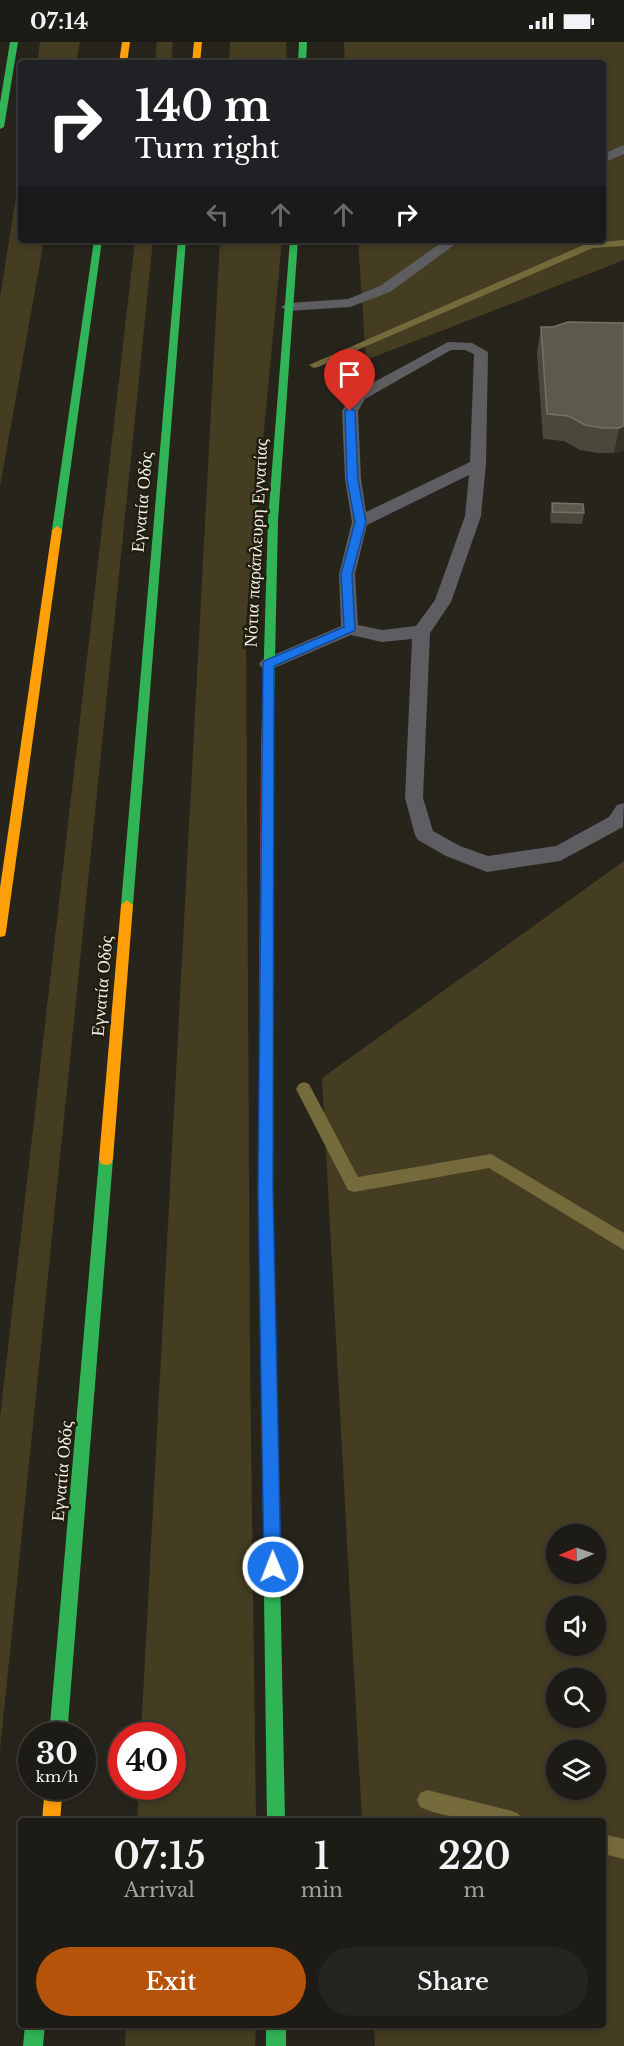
<!DOCTYPE html>
<html lang="en">
<head>
<meta charset="utf-8">
<style>
	body { margin:0; font-family:"Libre Baskerville",serif; background:#25241e; color:#f1f3f6; height:100vh; display:flex; flex-direction:column; font-size:22px; white-space:nowrap }
	* { box-sizing:border-box; margin:0 }
	p { font-size:20px; color:#a0a1a0 }
	.icon { flex:none; width:33px; height:33px; fill:none; stroke:currentColor; stroke-width:2; stroke-linecap:round; stroke-linejoin:round }
	.map { position:relative; flex:1; overflow:hidden }
	.details { position:absolute; left:18px; top:1776px; width:588px; height:210px; display:flex; flex-direction:column; background:#1d1b15; border-radius:6px; box-shadow:0 3px 9px #0003,0 0 0 2px #3b3934 }
	.details>* { flex:none }
	.hud { position:absolute; left:18px; top:18px; width:588px; height:183px; border-radius:6px; box-shadow:0 3px 9px #0003,0 0 0 2px #3b3934; background:#202124; color:#fff; overflow:hidden }
	.needle { width:39px; rotate:268deg }
	.buttons { position:absolute; left:546px; top:1482px; display:grid; gap:12px }
	.buttons a { display:grid; place-items:center; width:60px; height:60px; border-radius:50%; background:#1d1b15; box-shadow:0 3px 9px #0003,0 0 0 2px #3b3934; font-size:30px }
	.speed { position:absolute; left:18px; top:1680px; display:flex; gap:12px; font-size:30px; font-weight:700; text-align:center }
	.speed>* { display:grid; place-content:center; width:78px; height:78px; border-radius:50%; background:#1d1b15; box-shadow:0 3px 9px #0003,0 0 0 2px #3b3934; line-height:1 }
	.speed small { font-size:15px; font-weight:400 }
	.speed .limit { border:9px solid #d22; background:#fff; color:#111 }
	.pin { position:absolute; display:grid; place-items:center; width:51px; height:51px; color:#fff; margin:-62px -26px; border-radius:50% 50% 50% 0; rotate:-45deg; box-shadow:0 0 6px #0007 }
	.pin .icon { rotate:45deg }
	.me { position:absolute; width:66px; margin:-33px; rotate:359deg; stroke-linejoin:round; filter:drop-shadow(0 0 4px #0008) }
	.turn { display:flex; align-items:center; gap:21px; height:126px; padding:0 18px; font-size:27px }
	.turn .icon { width:78px; height:78px; stroke-width:2.5 }
	.turn b { display:block; font-size:42px; line-height:51px }
	.lanes { display:flex; align-items:center; height:57px; padding:0 18px; background:#0003; justify-content:center; gap:30px; direction:ltr }
	.lanes .off { opacity:.35 }
	.eta { display:flex; justify-content:space-evenly; align-items:center; height:102px; text-align:center }
	.eta b { font-size:36px; font-weight:600; line-height:42px }
	.cta { display:flex; gap:12px; margin-top:auto; padding:12px 18px }
	.cta a { flex:1; height:69px; border-radius:36px; background:#b45309; color:#fff; font-size:24px; font-weight:600; line-height:69px; text-align:center }
	.cta a+a { background:#25241e; color:#f1f3f6 }
	.status { display:flex; justify-content:space-between; align-items:center; height:42px; padding:0 30px; background:#1d1b15; direction:ltr }
	.status svg { height:16px; fill:currentColor }
	.map>svg:first-child { display:block }
</style>
</head>
<body>
<div class="status"><b>07:14</b><svg viewBox="0 0 49 12"><path d="M0 12V9h3v3zM5 12V6h3v6zM10 12V3h3v9zM15 12V0h3v12zM26 1h20v11H26zM47 4h2v5h-2z"/></svg></div>
<div class="map">
<svg width="624" height="2004" viewBox="0 0 624 2004">
	<rect width="100%" height="100%" fill="#27241c"/>
	<path fill="#443d22" fill-rule="evenodd" d="M40 0H80L76 21H37Z
		M157 0H173L171 21H155Z
		M230 0H286L287 21H229Z
		M344 0H624V218L366 318 358 198H603V21H345Z
		M21 123V198H44L0 445V256Z
		M135 198H153L0 1708V1375Z
		M220 198H282L246 579 250 1319 256 1779H137L139 1745 172 1744V1694L141 1693Z
		M624 819V2004H375L374 1983H603V1779H362L322 1036ZM556 1492H596V1532H556ZM556 1564H596V1604H556ZM556 1636H596V1676H556ZM596 1708V1748H556V1708Z
		M126 1983H256L255 2004H125Z"/>
	<g fill="none" stroke-linecap="round" stroke-linejoin="round">
		<path fill="#746a3c" fill-rule="evenodd" d="M624 198V204L593 206 318 325 314 326 309 323 588 201Z
			M304 1040 309 1042 358 1135 491 1112 624 1191V1208L489 1126 354 1150 348 1148 296 1047 299 1042Z
			M427 1748 512 1769 519 1772 522 1779C487 1779 453 1779 420 1765L417 1758 420 1751Z
			M603 1792 624 1797V1817L603 1812Z"/>
		<path fill="#5d5d62" fill-rule="evenodd" d="M624 103V112L603 121V112Z
			M445 198H461L390 250 350 265 288 269 281 265 288 261 348 257 380 244Z
			M448 300 472 301 488 310 486 422 481 474 451 560 430 591 423 756 433 789 460 804 488 814 556 804 609 775 617 763 624 761 623 785 560 819 487 830 446 814 418 798 415 793 405 756 412 597 382 600 351 593 274 626 268 628 262 626 259 622 262 618 341 584 339 532 352 480 345 437 342 369 354 351ZM451 308H465L474 312 470 420 366 470 361 437 358 369 365 357ZM469 433 465 474 435 558 416 584 382 588 358 583 355 532 367 483Z"/>
		<path fill="#30b455" fill-rule="evenodd" d="M10 0H18L4 85 0 87V61Z
			M299 0H307L306 21H298Z
			M94 198H102L62 488 57 492 52 488Z
			M178 198H186L133 863 127 868 121 863Z
			M290 198H298L278 478 273 711 267 715 261 711 268 478Z
			M106 1111 111 1112 113 1117 67 1694H49L99 1117 101 1112Z
			M266 1171 271 1173 273 1178 285 1779H267L259 1178 261 1173Z
			M25 1983H45L43 2004H23Z
			M266 1983H286V2004H266Z"/>
		<path fill="#ff9f0a" fill-rule="evenodd" d="M122 0H130L127 21H119Z
			M194 0H202L200 21H192Z
			M57 484 62 488 6 890 5 894 0 895V846L52 488Z
			M127 858 133 863 113 1117 111 1122 106 1123 101 1122 99 1117 121 863Z
			M266 958 271 960 273 964V1178L271 1183 266 1185 261 1183 259 1178V964L261 960Z
			M45 1744H63L60 1779H42Z"/>
		<path fill="#e5322d" fill-rule="evenodd" d="M267 707 273 711V964L271 968H261L259 964 261 711Z"/>
	</g>
	<path fill="#4b473a" d="M624 281V408L614 411H598L580 408 564 399 543 397 537 311 541 285Z
		M552 461 584 471 582 482 551 481 550 472Z"/>
	<path fill="#353126" d="M624 384V408L614 411 619 386Z"/>
	<path fill="#5d594d" stroke="#747165" stroke-width="1.5" d="M568 280 624 281V384L619 386H603L585 383 569 374 547 372 541 285H553Z
		M552 461 583 462 584 471 553 470Z"/>
	<path fill="#1a73e8" stroke="#114b97" stroke-width="1.5" d="M350 366 355 369 358 438 366 480 352 532 355 587 354 589 274 624 273 1150 281 1525 278 1531 273 1533 267 1531 264 1525 258 1150 263 622 264 619 344 585 341 532 355 480 347 438 345 369Z"/>
	<g text-anchor="middle" stroke-width="5" stroke-linejoin="round" paint-order="stroke">
		<g font-size="18" fill="#f3f1e7" stroke="#211e0f">
			<text transform="translate(142 460) rotate(-85)" y="6">Εγνατία Οδός</text>
			<text transform="translate(256 501) rotate(-87)" y="6">Νότια παράπλευρη Εγνατίας</text>
			<text transform="translate(102 944) rotate(-85)" y="6">Εγνατία Οδός</text>
			<text transform="translate(62 1429) rotate(-85)" y="6">Εγνατία Οδός</text>
		</g>
	</g>
</svg>
<div class="buttons">
<a><svg class="needle" viewBox="-14 -14 28 28"><path d="M0-13l5 13h-10z" fill="#e53935"/><path d="M0 13l5-13h-10z" fill="#a0a1a0"/></svg></a>
<a><svg class="icon" aria-label="sound" viewBox="0 0 24 24"><path d="M4 9h4l5-4v14l-5-4H4zM17 9q2 3 0 6"/></svg></a>
<a><svg class="icon" aria-label="search" viewBox="0 0 24 24"><circle cx="10" cy="10" r="6"/><path d="M15 15l6 6"/></svg></a>
<a><svg class="icon" aria-label="layers" viewBox="0 0 24 24"><path d="M12 4l9 5-9 5-9-5zM3 14l9 5 9-5"/></svg></a>
</div>
<div class="speed"><div>30<small>km/h</small></div><div class="limit">40</div></div>
<div class="pin" style="left:350px;top:369px;background:#d93025"><svg class="icon" aria-label="arrive" viewBox="0 0 24 24"><path d="M6 21V4h12l-3 4 3 4H6"/></svg></div>
<svg class="me" style="left:273px;top:1525px" viewBox="-20 -20 40 40"><circle r="17" fill="#1a73e8" stroke="#fff" stroke-width="3"/><path d="M0-11L8 9 0 5-8 9z" fill="#fff"/></svg>
<div class="hud">
<div class="turn"><svg class="icon" aria-label="right" viewBox="0 0 24 24"><path d="M7 20v-9h11M14 6l5 5-5 5"/></svg><div><b>140 m</b>Turn right</div></div>
<div class="lanes"><svg class="icon off" aria-label="left" viewBox="0 0 24 24"><path d="M17 20v-9H6M10 6l-5 5 5 5"/></svg><svg class="icon off" aria-label="ahead" viewBox="0 0 24 24"><path d="M12 20V5M6 11l6-6 6 6"/></svg><svg class="icon off" aria-label="ahead" viewBox="0 0 24 24"><path d="M12 20V5M6 11l6-6 6 6"/></svg><svg class="icon" aria-label="right" viewBox="0 0 24 24"><path d="M7 20v-9h11M14 6l5 5-5 5"/></svg></div>
</div>
<section class="details">
<div class="eta">
<div><b>07:15</b><p>Arrival</p></div>
<div><b>1</b><p>min</p></div>
<div><b>220</b><p>m</p></div>
</div>
<div class="cta"><a>Exit</a><a>Share</a></div>
</section>
</div>
</body>
</html>
